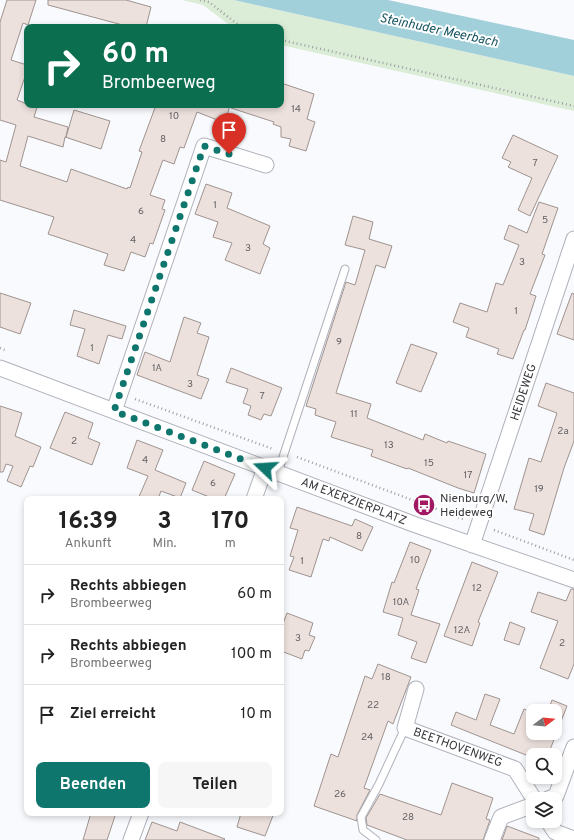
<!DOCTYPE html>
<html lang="de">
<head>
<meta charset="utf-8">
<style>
	body { margin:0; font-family:Overpass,sans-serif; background:#f6f6f6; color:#222; height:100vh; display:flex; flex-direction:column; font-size:15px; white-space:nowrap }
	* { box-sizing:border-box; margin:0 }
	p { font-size:13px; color:#767676 }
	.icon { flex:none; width:22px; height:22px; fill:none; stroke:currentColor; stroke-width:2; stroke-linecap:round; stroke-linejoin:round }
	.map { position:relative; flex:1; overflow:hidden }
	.side { position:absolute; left:24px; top:496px; width:260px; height:320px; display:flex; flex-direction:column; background:#fff; border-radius:8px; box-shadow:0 2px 6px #0003 }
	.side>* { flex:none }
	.hud { position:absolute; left:24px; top:24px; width:260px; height:84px; border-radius:8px; box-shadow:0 2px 6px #0003; background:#0b6e4f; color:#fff; overflow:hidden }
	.needle { width:26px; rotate:74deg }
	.controls { position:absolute; left:526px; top:704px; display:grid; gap:8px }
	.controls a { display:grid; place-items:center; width:36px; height:36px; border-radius:8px; background:#fff; box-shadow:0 2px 6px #0003; font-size:20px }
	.pin { position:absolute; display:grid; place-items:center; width:34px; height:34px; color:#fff; margin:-41px -17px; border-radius:50% 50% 50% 0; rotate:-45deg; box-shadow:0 0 4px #0007 }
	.pin .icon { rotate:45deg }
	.me { position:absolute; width:44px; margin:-22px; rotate:290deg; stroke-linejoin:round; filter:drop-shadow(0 0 3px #0008) }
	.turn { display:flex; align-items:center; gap:14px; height:84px; padding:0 12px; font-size:18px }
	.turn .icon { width:52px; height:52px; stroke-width:2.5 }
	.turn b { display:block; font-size:28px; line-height:34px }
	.eta { display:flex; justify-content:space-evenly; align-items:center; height:68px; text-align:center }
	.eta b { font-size:24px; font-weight:700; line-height:28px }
	.action { display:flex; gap:8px; margin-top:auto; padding:8px 12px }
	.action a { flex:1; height:46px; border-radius:8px; background:#0f766e; color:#fff; font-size:16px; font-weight:700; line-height:46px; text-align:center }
	.action a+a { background:#f6f6f6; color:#222 }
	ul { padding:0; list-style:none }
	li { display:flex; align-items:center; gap:12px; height:60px; padding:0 12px; border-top:1px solid #e0e0e0 }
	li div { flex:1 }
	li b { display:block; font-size:15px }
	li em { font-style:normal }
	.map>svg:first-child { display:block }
</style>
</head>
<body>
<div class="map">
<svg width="574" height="840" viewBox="0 0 574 840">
	<rect width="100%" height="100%" fill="#f9fafe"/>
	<path fill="#dbedd6" d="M182 0H234L574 76V111L281 45V27H232L203 5Z"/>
	<path fill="#a1cfda" d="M234 0H388L574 40V76Z"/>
	<path fill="#ede1dd" stroke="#9e938f" d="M7 0H36L28 25 23 23 11 60 27 65V71L17 100 27 104V105L37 107 34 117 68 127 66 137 74 110 110 121 101 149 65 137 63 147 28 136 20 166 67 182 71 169 127 189 128 187 130 188 142 152 139 151 156 105H230L225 123 197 112 184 148 180 147 174 164 163 160 150 195 165 200 162 209 165 210 153 244 150 243 145 257 131 252 124 271 104 265 108 254 48 234 54 217 0 200V160L6 162 16 125 0 120V22Z
		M48 0H126L151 7 146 27H130L48 5Z
		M281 83 314 94 307 119 315 122 306 151 289 146 291 139 281 137V127L273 124 274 122 231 108 232 105H281Z
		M513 135 558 156 530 216 518 210 532 178 508 167 511 162 502 158Z
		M206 184 232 193 227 208 270 226 263 244 270 248 260 274 225 260 232 243 213 237 218 222 195 214Z
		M539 202 558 208 542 254 545 255 530 294 536 296 525 330H524L513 359 497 354 499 349 466 337 469 328 453 322 460 303 487 312 496 283 503 285 519 245 504 239 509 225 527 233Z
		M353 216 373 222 369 239 392 246 385 268 376 265 336 393 371 404 367 418 423 440 425 434 447 443 448 441 486 454 474 493 458 488 408 468 407 469 371 456 373 450 331 437 336 422 315 415 316 409 306 406 346 282 355 285 365 250 345 245Z
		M0 293 31 303 20 334 0 327Z
		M572 293 574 294V340L557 334Z
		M74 310 126 326 122 339 108 335 99 364 77 356 85 329 70 325Z
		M184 317 201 323 197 333 209 337 197 375 209 379 201 399 137 375 145 352 170 362Z
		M411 344 437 353 421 392 396 383Z
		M231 368 282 388 271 416 264 414 261 420 248 415 251 406 243 403 248 389 226 382Z
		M546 383 574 393V441L564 468 544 535 529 530 534 514 514 509 529 458 541 462 557 413 538 406Z
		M0 406 22 413 15 436 41 447 33 467 30 466 21 487 7 481 13 466 6 464 3 472H0Z
		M65 412 93 423 88 438 100 443 92 465 50 448Z
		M137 440 163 450 155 470 186 483 180 498 161 491 158 499H138L148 476 127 468Z
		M204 461 235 474 224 499H214L192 490Z
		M297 507 352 526 355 519 373 527 362 551 330 537 329 541 323 539 311 577 289 570 294 557 290 556 298 530 290 528Z
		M410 542 431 550 416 589 419 590 411 615 440 624 426 663 411 658 417 642 398 635 403 618 383 612 392 582 394 583Z
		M472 562 498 572 478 622 480 623 472 646 444 636Z
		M571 589H574V664L568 679 540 668 558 621 531 612 538 592 566 601Z
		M287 613 313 623 309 635 315 637 309 651 305 650 302 659 281 651V629Z
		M510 622 525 628 519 645 504 640Z
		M378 664 411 677 393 724 388 721 364 788 370 790 357 815V821L314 806 331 754 338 757 365 676 372 679Z
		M485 694 500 699 490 725 514 734 524 709 533 713V733H555V711H548L552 700 567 706 548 755H526L451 725 456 712 476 720Z
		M452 783 493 798 486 819 490 820 483 840H407L367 825 366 818 380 794 441 815Z
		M91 813H116L107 840H83Z
		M241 813H274L265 836 237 827Z
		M152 822 177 831 180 822 225 839 224 840H145Z
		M507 826 539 838V840H502Z"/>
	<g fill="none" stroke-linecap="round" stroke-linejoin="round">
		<g stroke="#b0b2bc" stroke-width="9">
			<path id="service" d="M278 472 345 269
				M376 840 363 830 361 817 379 784 405 728"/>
		</g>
		<g stroke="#b0b2bc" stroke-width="17">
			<path id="minor" d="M0 368 416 525 574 580
				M114 411 204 146 266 165
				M254 499 265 468
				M472 545 574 239
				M416 689 405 728 515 769 534 799
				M548 799 556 796 574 747
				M548 821 555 832 574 839
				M131 840 141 813
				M492 840 501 817 533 805"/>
		</g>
		<path stroke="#9e9fa3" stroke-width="2.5" stroke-dasharray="1 3" stroke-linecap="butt" d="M200 0 209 2 241 27
			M281 40 574 106
			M0 348 7 351
			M135 399 273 449
			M297 457 463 519
			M494 530 574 560"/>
		<use href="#service" stroke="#fff" stroke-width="7"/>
		<use href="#minor" stroke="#fff" stroke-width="15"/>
	</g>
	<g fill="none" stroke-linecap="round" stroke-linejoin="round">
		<path stroke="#0f766e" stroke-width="7" stroke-dasharray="0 12.6" d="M229 154 204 146 114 411 265 468"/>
	</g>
	<defs>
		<g id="bus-disc" transform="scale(1.15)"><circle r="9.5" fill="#a11965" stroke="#fff"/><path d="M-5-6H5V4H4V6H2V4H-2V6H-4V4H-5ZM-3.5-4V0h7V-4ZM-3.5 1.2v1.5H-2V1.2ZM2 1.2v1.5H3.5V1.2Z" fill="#fff"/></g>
	</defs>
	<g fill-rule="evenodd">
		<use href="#bus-disc" x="424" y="505"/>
	</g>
	<g text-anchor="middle" stroke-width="4" stroke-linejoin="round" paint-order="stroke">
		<g font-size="10" fill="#646264">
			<text x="296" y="112">14</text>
			<text x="174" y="119">10</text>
			<text x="163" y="142">8</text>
			<text x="535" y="166">7</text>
			<text x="215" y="208">1</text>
			<text x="141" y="214">6</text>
			<text x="545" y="223">5</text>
			<text x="133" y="243">4</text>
			<text x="248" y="251">3</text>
			<text x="522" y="265">3</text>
			<text x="516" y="314">1</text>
			<text x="339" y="345">9</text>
			<text x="92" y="351">1</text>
			<text x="157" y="371">1A</text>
			<text x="190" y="387">3</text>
			<text x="262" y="399">7</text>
			<text x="354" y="417">11</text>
			<text x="563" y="434">2a</text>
			<text x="74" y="444">2</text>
			<text x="389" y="448">13</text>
			<text x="145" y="463">4</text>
			<text x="429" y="466">15</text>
			<text x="468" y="478">17</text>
			<text x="213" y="486">6</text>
			<text x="539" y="492">19</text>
			<text x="359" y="539">8</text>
			<text x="415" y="563">10</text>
			<text x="302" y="564">1</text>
			<text x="477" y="591">12</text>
			<text x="401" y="605">10A</text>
			<text x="462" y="633">12A</text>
			<text x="298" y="641">3</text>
			<text x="562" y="646">2</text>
			<text x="386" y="680">18</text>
			<text x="373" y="708">22</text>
			<text x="367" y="740">24</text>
			<text x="340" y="797">26</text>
			<text x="408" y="820">28</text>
		</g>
		<g font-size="12" fill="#37383c" stroke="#fff">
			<text transform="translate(523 392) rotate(-72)" y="4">HEIDEWEG</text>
			<text transform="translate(354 501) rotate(21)" y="4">AM EXERZIERPLATZ</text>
			<text transform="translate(458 747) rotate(20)" y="4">BEETHOVENWEG</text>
		</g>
		<g font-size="12" fill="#37383c" stroke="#fff" text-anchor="start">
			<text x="440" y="502">Nienburg/W,<tspan x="440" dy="14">Heideweg</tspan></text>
		</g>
		<g font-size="13" font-style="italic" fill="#155461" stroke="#fff">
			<text transform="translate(439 29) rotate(12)" y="5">Steinhuder Meerbach</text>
		</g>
	</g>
</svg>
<div class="controls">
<a><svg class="needle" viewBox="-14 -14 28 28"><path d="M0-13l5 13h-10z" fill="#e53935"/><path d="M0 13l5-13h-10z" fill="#767676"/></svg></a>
<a><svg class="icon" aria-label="search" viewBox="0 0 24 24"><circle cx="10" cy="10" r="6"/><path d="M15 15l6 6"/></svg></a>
<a><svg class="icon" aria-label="layers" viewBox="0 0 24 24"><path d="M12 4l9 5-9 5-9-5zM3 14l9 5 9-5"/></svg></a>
</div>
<div class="pin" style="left:229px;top:154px;background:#d93025"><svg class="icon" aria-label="arrive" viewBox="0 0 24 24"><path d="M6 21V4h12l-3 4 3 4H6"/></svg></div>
<svg class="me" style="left:265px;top:468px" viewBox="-20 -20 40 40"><path d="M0-17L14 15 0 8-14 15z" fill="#0f766e" stroke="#fff" stroke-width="4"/></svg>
<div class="hud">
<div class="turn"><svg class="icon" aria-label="right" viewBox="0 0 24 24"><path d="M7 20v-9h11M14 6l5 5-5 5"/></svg><div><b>60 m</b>Brombeerweg</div></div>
</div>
<section class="side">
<div class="eta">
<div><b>16:39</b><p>Ankunft</p></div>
<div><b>3</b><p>Min.</p></div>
<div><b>170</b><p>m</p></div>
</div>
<ul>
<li><svg class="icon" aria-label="right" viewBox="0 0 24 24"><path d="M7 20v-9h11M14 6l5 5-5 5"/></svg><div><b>Rechts abbiegen</b><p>Brombeerweg</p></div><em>60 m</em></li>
<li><svg class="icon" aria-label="right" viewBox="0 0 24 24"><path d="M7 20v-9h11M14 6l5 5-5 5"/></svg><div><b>Rechts abbiegen</b><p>Brombeerweg</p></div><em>100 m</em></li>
<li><svg class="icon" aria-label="arrive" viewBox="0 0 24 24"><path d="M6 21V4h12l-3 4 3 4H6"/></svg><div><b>Ziel erreicht</b></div><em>10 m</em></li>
</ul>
<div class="action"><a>Beenden</a><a>Teilen</a></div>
</section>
</div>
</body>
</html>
